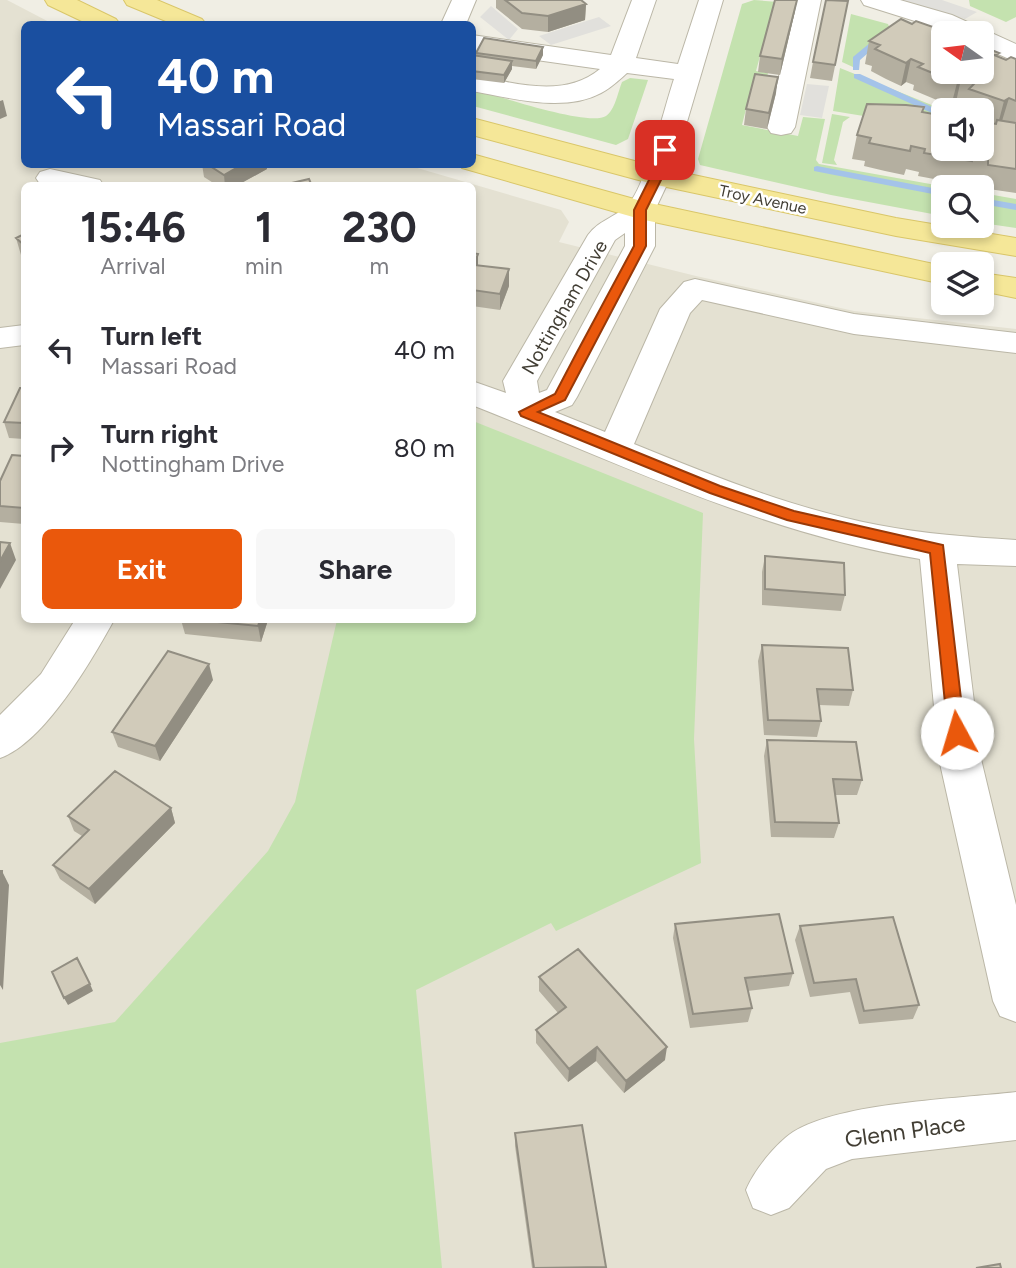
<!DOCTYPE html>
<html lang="en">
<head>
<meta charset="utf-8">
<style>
	body { margin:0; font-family:Figtree,sans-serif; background:#f7f7f7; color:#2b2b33; height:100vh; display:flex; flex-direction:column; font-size:26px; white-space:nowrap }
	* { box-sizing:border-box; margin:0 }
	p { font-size:23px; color:#7c7c81 }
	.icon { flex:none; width:38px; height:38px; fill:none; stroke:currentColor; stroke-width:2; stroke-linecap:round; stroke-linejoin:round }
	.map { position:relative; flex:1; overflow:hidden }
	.drawer { position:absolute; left:21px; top:182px; width:455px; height:441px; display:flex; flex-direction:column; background:#fff; border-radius:10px; box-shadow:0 4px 10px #0003 }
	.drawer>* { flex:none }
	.hud { position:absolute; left:21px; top:21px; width:455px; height:147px; border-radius:10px; box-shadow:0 4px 10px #0003; background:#1a4fa0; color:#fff; overflow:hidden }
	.needle { width:46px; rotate:284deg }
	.controls { position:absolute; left:931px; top:21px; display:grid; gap:14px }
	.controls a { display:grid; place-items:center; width:63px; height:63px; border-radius:10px; background:#fff; box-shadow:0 4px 10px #0003; font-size:35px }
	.pin { position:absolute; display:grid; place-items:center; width:60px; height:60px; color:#fff; margin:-30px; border-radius:14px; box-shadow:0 4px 10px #0006 }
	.me { position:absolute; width:77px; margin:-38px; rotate:354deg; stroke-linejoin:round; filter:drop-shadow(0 0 5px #0008) }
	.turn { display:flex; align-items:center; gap:24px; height:147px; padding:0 21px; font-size:32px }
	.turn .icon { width:91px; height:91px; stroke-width:2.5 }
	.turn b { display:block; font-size:49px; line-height:60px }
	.eta { display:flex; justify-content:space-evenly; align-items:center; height:119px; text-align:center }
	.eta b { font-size:42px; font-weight:700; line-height:49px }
	.button { display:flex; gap:14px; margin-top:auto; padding:14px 21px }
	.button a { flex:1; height:80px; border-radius:10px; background:#ea580c; color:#fff; font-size:28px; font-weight:700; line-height:80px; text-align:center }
	.button a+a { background:#f7f7f7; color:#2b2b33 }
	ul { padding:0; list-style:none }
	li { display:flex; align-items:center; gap:21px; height:98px; padding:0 21px }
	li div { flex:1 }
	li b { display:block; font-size:26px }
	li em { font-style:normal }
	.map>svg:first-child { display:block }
</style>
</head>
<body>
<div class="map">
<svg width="1016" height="1268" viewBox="0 0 1016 1268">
	<rect width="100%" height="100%" fill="#f0eee4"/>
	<path fill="#e4e1d2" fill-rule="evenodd" d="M0 0H7L53 24H24V164L407 165 561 210 569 222 559 242 696 276 854 311 1016 329V1268H0ZM24 186H472V620H24Z"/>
	<path fill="#c4e2af" d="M754 0 791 3 773 8 756 71 768 73 766 81 773 91 751 89 742 125 798 136 803 117 825 119 816 160 819 164 947 187H943V216L831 195 700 165 698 159 742 4Z
		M969 0H1016V17L1006 22 970 6Z
		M851 14 888 24 890 29 853 59V67L842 62Z
		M840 68 944 110 943 129 833 111Z
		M630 78 648 80 628 139 616 145 473 106 472 89C496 95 588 127 606 116 615 110 618 92 622 82Z
		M832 114 850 117 843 122 834 160 837 165 822 163Z
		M982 193 1016 199V228L982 223Z
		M473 421 703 513 694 739 701 863 556 931 551 923 416 990 442 1268H0V1043L115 1022 268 851 295 802 337 620H472Z"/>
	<path fill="#e1e0dc" d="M899 0H942L977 12 965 19Z
		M491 6 518 29 509 40 480 17Z
		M599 17 611 26 551 45 539 36Z
		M807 84 829 86 822 118 800 115Z"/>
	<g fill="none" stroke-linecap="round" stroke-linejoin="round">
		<path fill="#a4c3e9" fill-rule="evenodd" d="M876 38 883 40 860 60 859 70H853V57Z
			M854 74H860L943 112V118L854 78Z
			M817 166 943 190V196L814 171V167Z
			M982 198 1016 204V210L982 204Z"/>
		<g stroke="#bbb7a7" stroke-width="2">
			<path id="minor" d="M452 0H476L466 24H441Z
				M632 0H656L636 58 678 64 699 0H723L671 176 655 210V246L577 397 572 405 555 412 605 432 660 309 684 282 695 279 854 314 1016 333V353L854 334 702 300 690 313 634 444C713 476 794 509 878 525 924 534 969 537 1016 540V566L957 564 981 759 1016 905V1022L1000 1016 993 1001 939 759 920 559C763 533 619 463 472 405V381L506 393 503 381 588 235C598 221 615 217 627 206 646 187 664 108 674 79L627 73C619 80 611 88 601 93 564 113 511 98 472 91V75C514 83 564 99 600 69L472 51V35L611 55ZM625 233V246L547 390 539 393 537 381 615 240Z
				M797 0H821L795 127 791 133 781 135 771 133 767 127Z
				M861 0H900L952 15 1016 44V62L982 47V33H953L864 5Z
				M50 169 100 180 104 186 40 184 36 178 40 172Z
				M24 325V345L0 348V328Z
				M75 620H114C92 660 44 743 0 758V715L41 674Z
				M1016 1092V1140L852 1159 826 1169 789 1208 771 1215 753 1208 746 1190C754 1171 775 1144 793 1132 842 1102 957 1099 1016 1092Z"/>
		</g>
		<g stroke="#d9c669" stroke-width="2">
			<path id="major" d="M45 0H77L116 19 120 24H88L48 5Z
				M124 0H157L202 19 206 24H173L127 5Z
				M472 118 661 168 896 218 1016 238V256L896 236 657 185 472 135Z
				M472 154 645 202 943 266V284L640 219 462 168 460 164H472Z
				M982 273 1016 278V298L982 291Z"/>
		</g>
		<use href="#minor" fill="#fff" fill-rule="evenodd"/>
		<use href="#major" fill="#f5e798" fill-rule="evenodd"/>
	</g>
	<path fill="#b4afa0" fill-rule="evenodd" d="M496 0H581L586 4 585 20 548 32 522 29 496 8Z
		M848 1 832 81 810 78 813 62Z
		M795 11 780 75 758 72 760 56Z
		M943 33V72L999 53 998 57 1006 60 1016 59V193L982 188V182L967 180 966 185 918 176 919 172 906 169 904 175 885 171 864 166 865 161 852 159 857 135 923 112 982 149V110H963L965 106 956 102 951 106 913 90 914 85 906 82 901 86 886 79 871 71 872 66 865 64 869 41ZM983 119 996 124 982 122Z
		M476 53 543 55 536 69 512 66V69L504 83 472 79V55L476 56Z
		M776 93 767 129 744 125 746 109Z
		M202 164H266L267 169 236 186H218L204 177Z
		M24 234V257L21 255 16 238Z
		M472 253 478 266 509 286 500 310 472 306Z
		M24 388V439L9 438 4 422Z
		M24 456V524L0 522V481Z
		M765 556 845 595 841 611 762 605V572Z
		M181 620H268L261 642 185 634Z
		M762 645 853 690 849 706 819 705 821 721 817 737 764 735 758 661Z
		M213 680 160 761 118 747 112 732Z
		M767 740 862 780 857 795H835L839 823 834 838 771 837 764 756Z
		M171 808 175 823 95 904 60 879 53 865 82 836 74 831 68 816Z
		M675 924 793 973 789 986 748 991 752 1008 748 1022 690 1028 673 938Z
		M800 926 919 1005 913 1019 859 1024 850 992 810 997 795 940Z
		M539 977 665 1060 624 1093 596 1061 568 1082 536 1043V1030L558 1013 539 991Z
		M582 1125 606 1268H532L515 1146V1133Z"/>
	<path fill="#928e82" d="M797 0 795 11 780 75 782 59Z
		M586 4 585 20 548 32V16Z
		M543 47V55L536 69V61Z
		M911 59 906 82 901 86 906 63Z
		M512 61V69L504 83V75Z
		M778 77 776 93 767 129 769 113Z
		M961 79 956 102 951 106 957 83Z
		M1009 98 1002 121 998 124 1004 101Z
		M3 100 7 116 0 119V101Z
		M243 164H266L267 169 236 186H225L224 175Z
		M478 254V270L474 265Z
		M509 269V286L500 310V294Z
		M10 543 16 560 0 589V561Z
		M260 620H268L261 642 258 626Z
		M209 664 213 680 160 761 155 746Z
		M171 808 175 823 95 904 89 889Z
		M2 871 9 885 3 990 0 985V902Z
		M90 984 93 991 68 1005 64 998Z
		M597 1047 596 1061 568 1082 569 1069Z
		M667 1047 665 1060 624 1093 626 1081Z"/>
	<path fill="#d1cbba" stroke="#928e82" stroke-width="2" d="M505 0H581L586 4 548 16 522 13Z
		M775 0H797L782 59 760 56Z
		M826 0 848 1 835 65 813 62Z
		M901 19 912 24 916 21 950 33H943V72H982V46L999 53 994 55 1006 60 1011 57 1016 59V101L1009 98 1004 101 969 89 974 84 961 79 957 83 918 67 923 64 911 59 906 63 875 49 880 45 869 41Z
		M484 38 543 47 536 61 476 53Z
		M472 55 512 61 504 75 472 71Z
		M755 74 778 77 769 113 746 109Z
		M867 104 906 105 924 107 922 112 933 114 935 110 943 111V149H982V118H983L982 122 996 124 997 120 1016 123V169L988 165V159L973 156 972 161 924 153 925 149 911 146 910 151 869 143 871 138 857 135Z
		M207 164H243L224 175Z
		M309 179 312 186H279Z
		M24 234V245L16 238Z
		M472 253 478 254 474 265 509 269 500 294 472 290Z
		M20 388H24V423L4 422Z
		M12 455 24 456V508L0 506V481Z
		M0 542 10 543 0 561Z
		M765 556 844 563 845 595 765 589Z
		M197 620H260L258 626Z
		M762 645 848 648 853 690 817 689 821 721 768 720Z
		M168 651 209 664 155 746 112 732Z
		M767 740 856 742 862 780 833 779 839 823 775 822Z
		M115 771 171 808 89 889 53 865 89 830 68 816Z
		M0 871H2L0 902Z
		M779 914 793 973 745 978 752 1008 693 1014 675 924Z
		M893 917 919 1005 864 1011 856 979 814 983 800 926Z
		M578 949 667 1047 626 1081 597 1047 569 1069 536 1030 566 1007 539 977Z
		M77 958 90 984 64 998 52 972Z
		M582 1125 606 1267 534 1268 515 1133Z
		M1000 1264 1001 1268H976Z"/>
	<path fill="#ea580c" stroke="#983908" stroke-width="2" d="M665 146 670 150 663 176 646 210V246L565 400 538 412 720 486 794 511 943 545 965 733 963 738H951L948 733 930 553 787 520 710 493 521 416 519 412 555 394 576 354 634 246V210L651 176 659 150Z"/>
	<g text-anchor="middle" stroke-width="5" stroke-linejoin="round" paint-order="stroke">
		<g font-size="16" fill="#423e34" stroke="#fff">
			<text transform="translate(763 199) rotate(12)" y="6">Troy Avenue</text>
		</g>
		<g font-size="19" fill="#423e34" stroke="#fff">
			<text transform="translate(564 307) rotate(-60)" y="7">Nottingham Drive</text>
		</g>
		<g font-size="23" fill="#423e34" stroke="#fff">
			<text transform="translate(905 1131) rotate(-8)" y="8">Glenn Place</text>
		</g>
	</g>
</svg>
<div class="controls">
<a><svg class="needle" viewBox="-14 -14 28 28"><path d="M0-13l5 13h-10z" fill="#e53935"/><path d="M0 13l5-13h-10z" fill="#7c7c81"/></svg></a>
<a><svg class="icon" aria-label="sound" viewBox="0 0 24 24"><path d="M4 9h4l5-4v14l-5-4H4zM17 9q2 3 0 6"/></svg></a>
<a><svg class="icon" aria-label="search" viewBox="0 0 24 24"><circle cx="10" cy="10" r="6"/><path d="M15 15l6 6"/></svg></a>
<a><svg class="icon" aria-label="layers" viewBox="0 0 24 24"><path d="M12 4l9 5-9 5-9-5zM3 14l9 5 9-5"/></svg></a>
</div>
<div class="pin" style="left:665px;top:150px;background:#d93025"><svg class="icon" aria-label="arrive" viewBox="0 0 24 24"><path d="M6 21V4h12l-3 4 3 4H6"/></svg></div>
<svg class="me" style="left:957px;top:733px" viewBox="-20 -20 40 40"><circle r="19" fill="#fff"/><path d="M0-13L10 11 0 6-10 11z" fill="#ea580c"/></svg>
<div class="hud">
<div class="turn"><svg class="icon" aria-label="left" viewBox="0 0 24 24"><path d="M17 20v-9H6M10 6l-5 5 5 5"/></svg><div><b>40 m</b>Massari Road</div></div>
</div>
<section class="drawer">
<div class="eta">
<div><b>15:46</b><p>Arrival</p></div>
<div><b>1</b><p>min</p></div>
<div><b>230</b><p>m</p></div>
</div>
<ul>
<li><svg class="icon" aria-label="left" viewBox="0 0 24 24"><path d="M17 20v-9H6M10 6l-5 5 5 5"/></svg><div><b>Turn left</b><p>Massari Road</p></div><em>40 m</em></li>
<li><svg class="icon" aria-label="right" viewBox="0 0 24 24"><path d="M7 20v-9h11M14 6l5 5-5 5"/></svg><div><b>Turn right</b><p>Nottingham Drive</p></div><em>80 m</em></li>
</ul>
<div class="button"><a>Exit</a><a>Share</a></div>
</section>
</div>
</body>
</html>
